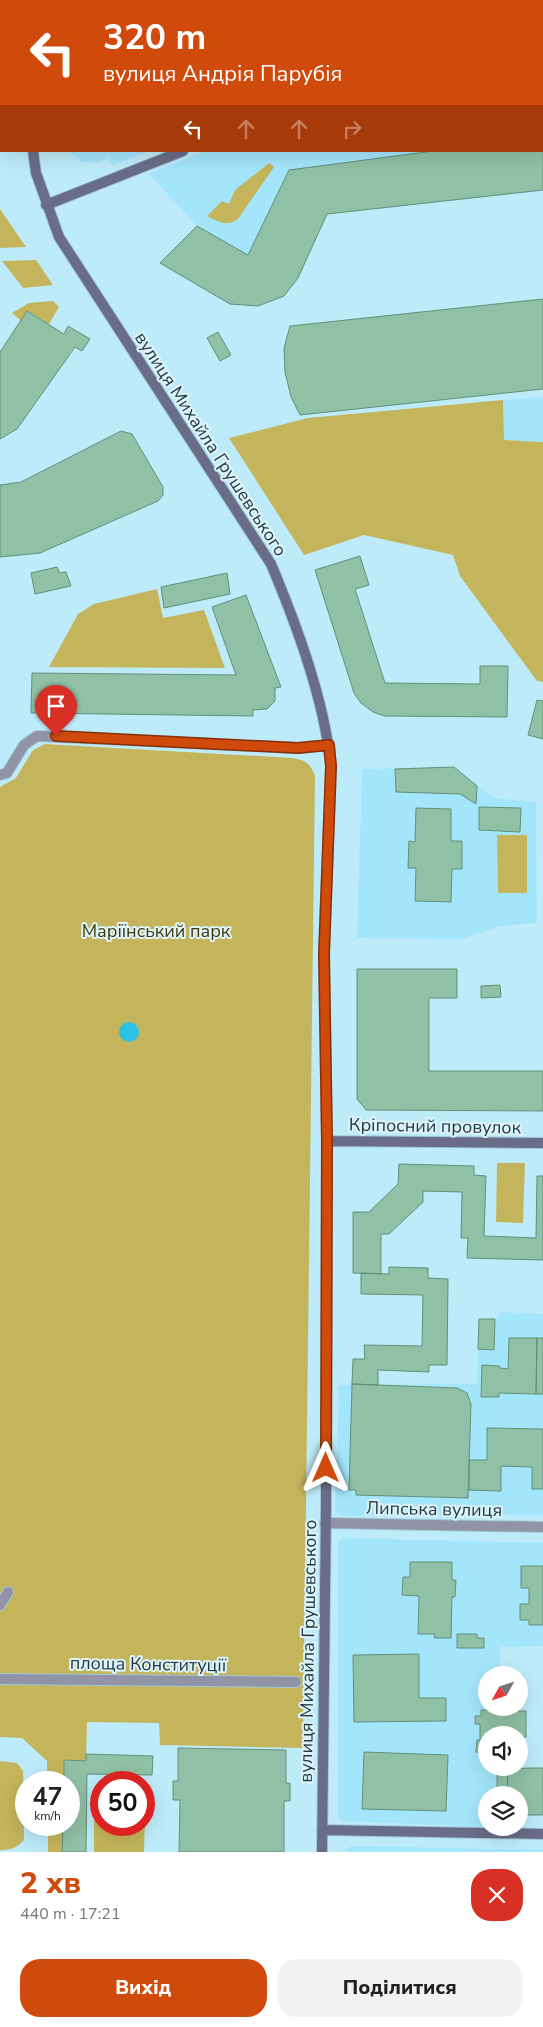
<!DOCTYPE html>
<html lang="uk">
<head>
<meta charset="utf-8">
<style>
	body { margin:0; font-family:"Nunito Sans",sans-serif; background:#f2f2f2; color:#202124; height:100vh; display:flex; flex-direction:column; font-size:19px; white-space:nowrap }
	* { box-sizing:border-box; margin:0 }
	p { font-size:16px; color:#757577 }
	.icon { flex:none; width:28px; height:28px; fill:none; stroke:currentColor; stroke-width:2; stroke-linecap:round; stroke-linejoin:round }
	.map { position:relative; height:1852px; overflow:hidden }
	.drawer { display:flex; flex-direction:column; background:#fff; flex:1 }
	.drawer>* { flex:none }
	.guide { position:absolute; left:0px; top:0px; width:544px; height:152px; box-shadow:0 5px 20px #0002; background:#d04a0c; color:#fff; overflow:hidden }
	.needle { width:32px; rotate:230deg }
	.controls { position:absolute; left:478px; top:1666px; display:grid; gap:10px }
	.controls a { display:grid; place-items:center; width:50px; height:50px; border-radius:50%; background:#fff; box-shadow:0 5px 20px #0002; font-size:25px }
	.speed { position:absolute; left:15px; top:1771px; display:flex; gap:10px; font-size:25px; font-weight:700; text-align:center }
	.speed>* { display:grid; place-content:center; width:65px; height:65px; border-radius:50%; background:#fff; box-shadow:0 5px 20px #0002; line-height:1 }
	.speed small { font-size:12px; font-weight:400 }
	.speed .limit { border:8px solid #d22; background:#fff; color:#111 }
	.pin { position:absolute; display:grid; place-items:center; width:42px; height:42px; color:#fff; margin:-51px -21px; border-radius:50% 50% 50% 0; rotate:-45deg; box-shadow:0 0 5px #0007 }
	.pin .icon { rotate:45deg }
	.me { position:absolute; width:55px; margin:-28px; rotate:0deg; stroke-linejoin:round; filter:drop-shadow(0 0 4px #0008) }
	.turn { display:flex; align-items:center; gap:18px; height:105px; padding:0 20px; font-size:22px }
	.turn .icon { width:65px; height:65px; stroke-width:2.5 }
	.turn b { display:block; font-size:35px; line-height:42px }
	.lanes { display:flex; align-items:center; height:48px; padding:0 20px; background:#0003; justify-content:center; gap:25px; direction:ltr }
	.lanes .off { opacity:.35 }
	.round { display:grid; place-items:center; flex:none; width:52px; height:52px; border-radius:20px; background:#f2f2f2 }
	.head { display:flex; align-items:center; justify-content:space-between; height:85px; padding:0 20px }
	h1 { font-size:30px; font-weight:800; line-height:38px; color:#d04a0c }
	.cta { display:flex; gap:10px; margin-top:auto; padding:10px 20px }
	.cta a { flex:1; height:58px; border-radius:20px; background:#d04a0c; color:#fff; font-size:20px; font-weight:800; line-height:58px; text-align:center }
	.cta a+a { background:#f2f2f2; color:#202124 }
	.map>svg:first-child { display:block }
</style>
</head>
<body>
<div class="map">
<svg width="543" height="1852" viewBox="0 0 543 1852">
	<rect width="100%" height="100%" fill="#beebfa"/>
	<path fill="#a3e6fc" d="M543 28V190L327 214 298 278 284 296 258 306 230 304 160 263 197 226 149 174 205 151H542Z
		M68 151H148L112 165 109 158 98 163 83 162Z
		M543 397V442L503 440V400Z
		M454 767 493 798 536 802 537 923 500 926 461 939 357 938 362 769Z
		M501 1312 543 1314V1515L342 1516 338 1514 335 1509 339 1385 477 1384 478 1349 494 1350 495 1319Z
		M344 1538 543 1543V1646L500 1647V1675H486V1708H501V1735H486V1768H502V1795H486V1827L342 1821 338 1818V1541Z
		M352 1846 543 1850V1852H341Z"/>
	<path fill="#c4b55c" d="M269 163 274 167 238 219C226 227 219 222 207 216L222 201 229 204 235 190Z
		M0 209 26 247 0 248Z
		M36 260 53 285 23 288 2 261Z
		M53 301 59 307 49 324 28 311 21 321 12 313 29 303Z
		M503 400 504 440 543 442V682L537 681 460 576 453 555 364 535 304 555 229 438 308 418Z
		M157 589 163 618 204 610 225 668 49 667 78 614 94 604Z
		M45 744 293 758C305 760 311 764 315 776L303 1748 160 1745 159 1723 87 1722 86 1761 65 1760 64 1782H47V1761L22 1738 0 1737V787L16 778 33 750Z
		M497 835H527V893H498Z
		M497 1163H525L523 1223 496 1222Z
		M0 1761 17 1763 23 1771 24 1840C17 1848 10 1850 0 1850Z
		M144 1786H146L144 1852H94V1812H101V1825H144Z
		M48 1825H63L62 1852H48Z"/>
	<path fill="#2cc1e6" d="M119 1032a10 10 0 1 1 20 0a10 10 0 1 1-20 0Z"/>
	<path fill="#90c0a5" stroke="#629077" d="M276 0H379L274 1Z
		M492 0H543V28L542 1H491Z
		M543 137V190L327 214 298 278 284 296 258 306 230 304 160 263 197 226 248 255 289 170 433 151H542Z
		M543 299V389L300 415 291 397 285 372 284 348 290 326Z
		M27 311 64 334 68 326 90 339 82 351 75 347 17 429 0 439V352Z
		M218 332 231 355 220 361 207 338Z
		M121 431 132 434 163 487V495L158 501 40 553 0 557V485L21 482Z
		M360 556 369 585 355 589 385 683 480 684V666H508L507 717 385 716 373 712 361 703 354 693 315 570Z
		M57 567 60 573 66 572 71 586 35 594 31 573Z
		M227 573 230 594 164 608 161 587Z
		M246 595 281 687 275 688V701L267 709 253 710V716L31 713 32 673 236 675 212 607Z
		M537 700 543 701V739L528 735Z
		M454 767 477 786 476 804 460 794 396 792 395 769Z
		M479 807 521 808 520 832 479 830Z
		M416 808 451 809V841H462V869H452L451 902 415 901 416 868H408L409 841 415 842Z
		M357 969H457V998H429V1071H543V1111L366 1110 357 1099Z
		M500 985 501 997 481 998V986Z
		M399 1164 474 1166V1175L486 1176 484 1236 536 1238 537 1176H543V1260L467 1258 468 1238H461L462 1192 423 1191V1202L389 1234H381V1274L353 1273V1212H369L398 1184Z
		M389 1267 428 1268V1278L448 1279 447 1365H429V1372L378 1370V1385L352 1384 353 1359H365L364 1345 422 1346 423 1295 361 1294V1273L389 1274Z
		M479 1319H495L494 1350 478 1349Z
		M509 1338H537L536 1394 499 1393V1397H481L482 1365 499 1366 500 1368 508 1369Z
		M537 1338H543V1394H536Z
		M352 1384 457 1388 467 1393 471 1404 468 1498 356 1495V1490H349Z
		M487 1428 543 1429V1489H532V1467L501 1466V1491L469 1490V1460H487Z
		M410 1562H452V1580H456L455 1597H452L451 1638H434L435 1634H418L419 1596 402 1595 403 1577H410Z
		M521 1566H543V1625H529V1620H520V1604H529V1588H521Z
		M457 1634H477V1638H484V1648H457Z
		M419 1654V1698H446V1721L354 1722 353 1655Z
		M481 1710 526 1711V1737L486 1735V1753L476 1752 477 1740H480V1724H475V1716H481Z
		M178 1748 286 1750V1783H290V1801H284V1852H179L180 1800H173V1781H178Z
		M364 1752 448 1755 446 1811 362 1809Z
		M86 1754 153 1756 152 1775 87 1774 86 1852H62L63 1825H69V1782H64V1760L86 1761Z
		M497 1768H508L507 1795H497Z
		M530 1768H543V1815H519V1795H507L508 1769Z"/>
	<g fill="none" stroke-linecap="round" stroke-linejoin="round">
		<g stroke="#9fc7d5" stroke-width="12">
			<path id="street" d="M0 775 7 773 24 745 37 736 298 748 329 745
				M325 1523 543 1527
				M0 1605 8 1592
				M0 1679 296 1682"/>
		</g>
		<g stroke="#9fc7d5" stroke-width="12">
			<path id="secondary" d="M50 1V0
				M451 1 452 0
				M33 151 36 173 59 237 271 564C297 626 324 699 331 766L324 954 327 1141 326 1507 322 1852
				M46 205 183 151
				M327 1141 543 1143
				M322 1830 543 1834"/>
		</g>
		<use href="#street" stroke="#9193a6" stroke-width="10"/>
		<use href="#secondary" stroke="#6a6d89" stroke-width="10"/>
	</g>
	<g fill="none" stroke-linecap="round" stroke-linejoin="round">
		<g stroke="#873008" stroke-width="12">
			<path id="route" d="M56 736 298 748 329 745 331 766 324 954 327 1141 326 1468"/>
		</g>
		<use href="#route" stroke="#d04a0c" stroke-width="9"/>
	</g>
	<g text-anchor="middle" stroke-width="4" stroke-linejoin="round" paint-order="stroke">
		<g font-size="18" fill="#223940" stroke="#def4fb">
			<text transform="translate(211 444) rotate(57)" y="6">вулиця Михайла Грушевського</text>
			<text transform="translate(435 1126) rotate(1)" y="6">Кріпосний провулок</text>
			<text transform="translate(434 1509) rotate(1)" y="6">Липська вулиця</text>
			<text transform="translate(308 1651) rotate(-89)" y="6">вулиця Михайла Грушевського</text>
			<text transform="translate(148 1664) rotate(1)" y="6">площа Конституції</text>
		</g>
		<g font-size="18" fill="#41390b" stroke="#def4fb">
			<text x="156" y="937">Маріїнський парк</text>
		</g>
	</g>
</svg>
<div class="controls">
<a><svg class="needle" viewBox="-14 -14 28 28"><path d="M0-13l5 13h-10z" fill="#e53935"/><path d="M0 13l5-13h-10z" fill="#757577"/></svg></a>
<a><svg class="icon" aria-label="sound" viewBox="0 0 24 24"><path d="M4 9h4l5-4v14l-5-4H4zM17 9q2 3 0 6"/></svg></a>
<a><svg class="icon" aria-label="layers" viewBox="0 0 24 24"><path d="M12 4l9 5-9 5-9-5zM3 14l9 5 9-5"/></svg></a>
</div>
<div class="speed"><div>47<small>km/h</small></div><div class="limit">50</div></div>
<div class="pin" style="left:56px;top:736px;background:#d93025"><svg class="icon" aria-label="arrive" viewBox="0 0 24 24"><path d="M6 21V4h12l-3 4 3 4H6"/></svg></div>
<svg class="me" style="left:326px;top:1468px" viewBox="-20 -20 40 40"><path d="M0-17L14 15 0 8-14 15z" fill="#d04a0c" stroke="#fff" stroke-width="4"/></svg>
<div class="guide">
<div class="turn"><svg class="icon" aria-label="left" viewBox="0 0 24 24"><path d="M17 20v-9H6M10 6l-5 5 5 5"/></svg><div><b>320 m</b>вулиця Андрія Парубія</div></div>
<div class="lanes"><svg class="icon" aria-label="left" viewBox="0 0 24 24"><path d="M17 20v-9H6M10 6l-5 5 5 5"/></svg><svg class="icon off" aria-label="ahead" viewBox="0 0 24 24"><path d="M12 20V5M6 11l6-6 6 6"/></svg><svg class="icon off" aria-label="ahead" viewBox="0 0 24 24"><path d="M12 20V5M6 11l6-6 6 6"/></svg><svg class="icon off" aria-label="right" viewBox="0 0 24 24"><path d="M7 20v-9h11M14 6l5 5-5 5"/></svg></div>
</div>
</div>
<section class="drawer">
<div class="head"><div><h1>2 хв</h1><p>440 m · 17:21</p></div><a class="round" style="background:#d93025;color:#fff"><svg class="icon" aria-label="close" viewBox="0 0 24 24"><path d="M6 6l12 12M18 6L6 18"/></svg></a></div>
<div class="cta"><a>Вихід</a><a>Поділитися</a></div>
</section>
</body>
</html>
